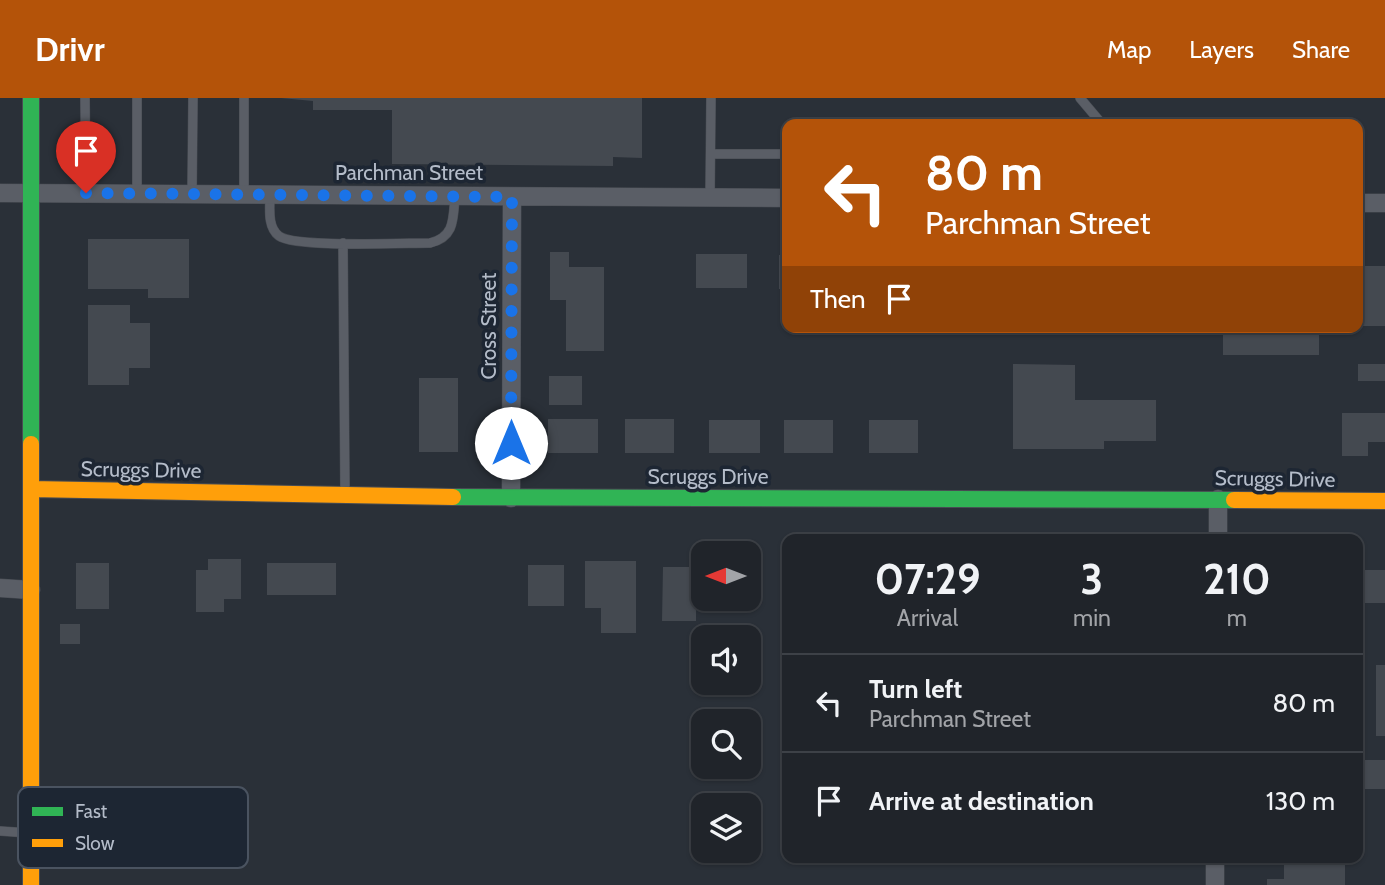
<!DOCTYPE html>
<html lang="en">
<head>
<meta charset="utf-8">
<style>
	body { margin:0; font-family:Cabin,sans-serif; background:#2d3036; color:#f1f3f6; height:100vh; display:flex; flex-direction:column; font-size:26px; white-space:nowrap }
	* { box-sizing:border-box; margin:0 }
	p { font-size:23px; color:#a2a4a8 }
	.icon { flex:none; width:38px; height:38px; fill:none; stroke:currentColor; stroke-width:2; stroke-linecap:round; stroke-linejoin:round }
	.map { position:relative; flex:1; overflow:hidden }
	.details { position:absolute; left:782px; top:436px; width:581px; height:329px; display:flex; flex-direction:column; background:#20242a; border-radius:14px; box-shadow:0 2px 5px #0004,0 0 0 2px #3d4147 }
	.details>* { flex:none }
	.guide { position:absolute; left:782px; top:21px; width:581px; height:214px; border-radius:14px; box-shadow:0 2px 5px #0004,0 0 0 2px #3d4147; background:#b45309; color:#fff; overflow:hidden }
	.needle { width:46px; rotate:270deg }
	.tools { position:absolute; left:691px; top:443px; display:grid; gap:14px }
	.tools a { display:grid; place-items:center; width:70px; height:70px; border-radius:14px; background:#20242a; box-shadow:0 2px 5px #0004,0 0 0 2px #3d4147; font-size:35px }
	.pin { position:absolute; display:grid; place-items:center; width:60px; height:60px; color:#fff; margin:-72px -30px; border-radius:50% 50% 50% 0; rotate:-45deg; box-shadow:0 0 7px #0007 }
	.pin .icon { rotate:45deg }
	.me { position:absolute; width:77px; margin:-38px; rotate:0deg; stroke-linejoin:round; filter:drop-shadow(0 0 5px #0008) }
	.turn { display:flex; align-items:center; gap:24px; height:147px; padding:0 28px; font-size:32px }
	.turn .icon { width:91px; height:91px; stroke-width:2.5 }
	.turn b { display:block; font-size:49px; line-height:60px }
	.then { display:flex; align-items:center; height:66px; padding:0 28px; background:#0003; gap:14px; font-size:26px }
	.eta { display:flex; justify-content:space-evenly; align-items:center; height:119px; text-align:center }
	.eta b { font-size:42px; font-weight:700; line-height:49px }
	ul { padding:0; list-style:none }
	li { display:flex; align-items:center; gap:21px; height:98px; padding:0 28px; border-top:2px solid #3d4147 }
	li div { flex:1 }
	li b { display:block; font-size:26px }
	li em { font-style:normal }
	header { display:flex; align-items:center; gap:42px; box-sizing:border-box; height:98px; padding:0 35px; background:#b45309; color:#fff }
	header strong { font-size:33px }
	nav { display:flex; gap:38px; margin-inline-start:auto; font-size:24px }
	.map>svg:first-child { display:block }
</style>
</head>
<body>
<header>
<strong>Drivr</strong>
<nav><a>Map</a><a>Layers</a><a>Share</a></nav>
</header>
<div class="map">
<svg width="1385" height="787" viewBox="0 0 1385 787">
	<rect width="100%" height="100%" fill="#2a3038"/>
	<path fill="#444950" d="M281 0H642V60L613 59V68L392 66V12H313V3Z
		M88 141H189V200H148V191H88Z
		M550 154H569V169H604V253H566V202H550Z
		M696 156H747V190H696Z
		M779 157H788V191H779Z
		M1358 168H1385V228H1358Z
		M88 207H130V225H150V270H129V287H88Z
		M1223 229H1319V257H1223Z
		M1013 266 1075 267V302H1156V343H1104V351H1013Z
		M1358 266H1385V283H1358Z
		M549 278H582V307H549Z
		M419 280H458V354H419Z
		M1342 315H1385V344H1368V358H1342Z
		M548 321H598V355H548Z
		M625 321H674V355H625Z
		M709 322H760V355H709Z
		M784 322H833V355H784Z
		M869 322H918V355H869Z
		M208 461H241V501H224V514H196V472H208Z
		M585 463H636V535H601V510H585Z
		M76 465H109V511H76Z
		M267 465H336V497H267Z
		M528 467H564V508H528Z
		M663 469H704V502H696V523H662Z
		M1358 472H1385V505H1358Z
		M60 526H80V546H60Z
		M1376 567H1385V638H1376Z
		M1358 662H1385V691H1358Z
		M1284 762H1345V787H1267V781H1284Z"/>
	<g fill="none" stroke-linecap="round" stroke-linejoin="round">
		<g stroke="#484c53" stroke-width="10">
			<path id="lane" d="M85 0 86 95
				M137 0V96
				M1080 0 1102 26
				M711 56H788
				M192 96 193 0
				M244 97V0
				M270 97C270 110 267 129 279 138 295 150 404 145 430 145 455 139 453 121 455 98
				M710 100 711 0
				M343 145 345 395
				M0 733 29 735"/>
		</g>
		<g stroke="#484c53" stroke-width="19">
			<path id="street" d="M0 95 788 100
				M1358 105H1385
				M511 400 512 99
				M1218 441V401
				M0 490 31 492
				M1215 787V760"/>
		</g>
		<g stroke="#484c53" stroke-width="18">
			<path id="fast" d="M31 0V346
				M453 399 1234 402"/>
		</g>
		<g stroke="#484c53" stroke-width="18">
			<path id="slow" d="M31 346V787
				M31 391 453 399
				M1234 402 1385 403"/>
		</g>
		<use href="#lane" stroke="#5a5e66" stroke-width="9"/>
		<use href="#street" stroke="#5a5e66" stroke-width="18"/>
		<use href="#fast" stroke="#30b455" stroke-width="16"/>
		<use href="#slow" stroke="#ff9f0a" stroke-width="16"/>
	</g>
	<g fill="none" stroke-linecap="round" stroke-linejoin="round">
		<path stroke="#1a73e8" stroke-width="12" stroke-dasharray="0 21.6" d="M86 95 512 99 511 345"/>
	</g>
	<g text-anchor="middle" stroke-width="7" stroke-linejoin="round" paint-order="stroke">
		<g font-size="21" fill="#b4bcc9" stroke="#1d2633">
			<text x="409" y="82">Parchman Street</text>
			<text transform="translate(489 228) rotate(-90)" y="7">Cross Street</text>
			<text transform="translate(141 372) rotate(1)" y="7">Scruggs Drive</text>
			<text x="708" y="386">Scruggs Drive</text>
			<text transform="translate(1275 381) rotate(1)" y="7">Scruggs Drive</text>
		</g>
	</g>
	<rect x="18" y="689" width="230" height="81" rx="10" fill="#1d2633" stroke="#4a5360" stroke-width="2"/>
	<rect x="32" y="709" width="31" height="9" fill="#30b455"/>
	<rect x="32" y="741" width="31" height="8" fill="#ff9f0a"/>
	<g font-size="19" fill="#b4bcc9">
		<text x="75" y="720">Fast</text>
		<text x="75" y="752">Slow</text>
	</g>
</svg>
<div class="tools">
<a><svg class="needle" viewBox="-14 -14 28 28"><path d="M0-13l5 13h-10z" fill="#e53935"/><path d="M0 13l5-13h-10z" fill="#a2a4a8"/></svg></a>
<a><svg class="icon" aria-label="sound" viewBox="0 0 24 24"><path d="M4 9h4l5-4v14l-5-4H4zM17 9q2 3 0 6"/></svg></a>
<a><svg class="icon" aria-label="search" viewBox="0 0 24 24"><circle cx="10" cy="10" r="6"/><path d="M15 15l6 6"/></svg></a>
<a><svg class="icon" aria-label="layers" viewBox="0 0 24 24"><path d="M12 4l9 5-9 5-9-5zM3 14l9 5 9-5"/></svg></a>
</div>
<div class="pin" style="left:86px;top:95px;background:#d93025"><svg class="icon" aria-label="arrive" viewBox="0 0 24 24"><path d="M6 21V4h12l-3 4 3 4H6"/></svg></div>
<svg class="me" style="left:511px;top:345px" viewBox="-20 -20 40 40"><circle r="19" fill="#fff"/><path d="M0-13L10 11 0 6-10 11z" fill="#1a73e8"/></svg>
<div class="guide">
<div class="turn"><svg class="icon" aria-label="left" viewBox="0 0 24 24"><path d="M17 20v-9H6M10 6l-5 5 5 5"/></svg><div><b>80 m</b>Parchman Street</div></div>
<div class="then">Then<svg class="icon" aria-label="arrive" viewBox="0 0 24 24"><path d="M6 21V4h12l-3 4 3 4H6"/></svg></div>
</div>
<section class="details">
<div class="eta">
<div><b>07:29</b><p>Arrival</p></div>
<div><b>3</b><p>min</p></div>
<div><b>210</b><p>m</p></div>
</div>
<ul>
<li><svg class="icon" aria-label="left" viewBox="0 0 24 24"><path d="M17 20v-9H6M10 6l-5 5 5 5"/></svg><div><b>Turn left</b><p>Parchman Street</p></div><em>80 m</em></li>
<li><svg class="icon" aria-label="arrive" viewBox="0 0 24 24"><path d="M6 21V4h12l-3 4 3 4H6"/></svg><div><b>Arrive at destination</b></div><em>130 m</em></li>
</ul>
</section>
</div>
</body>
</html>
